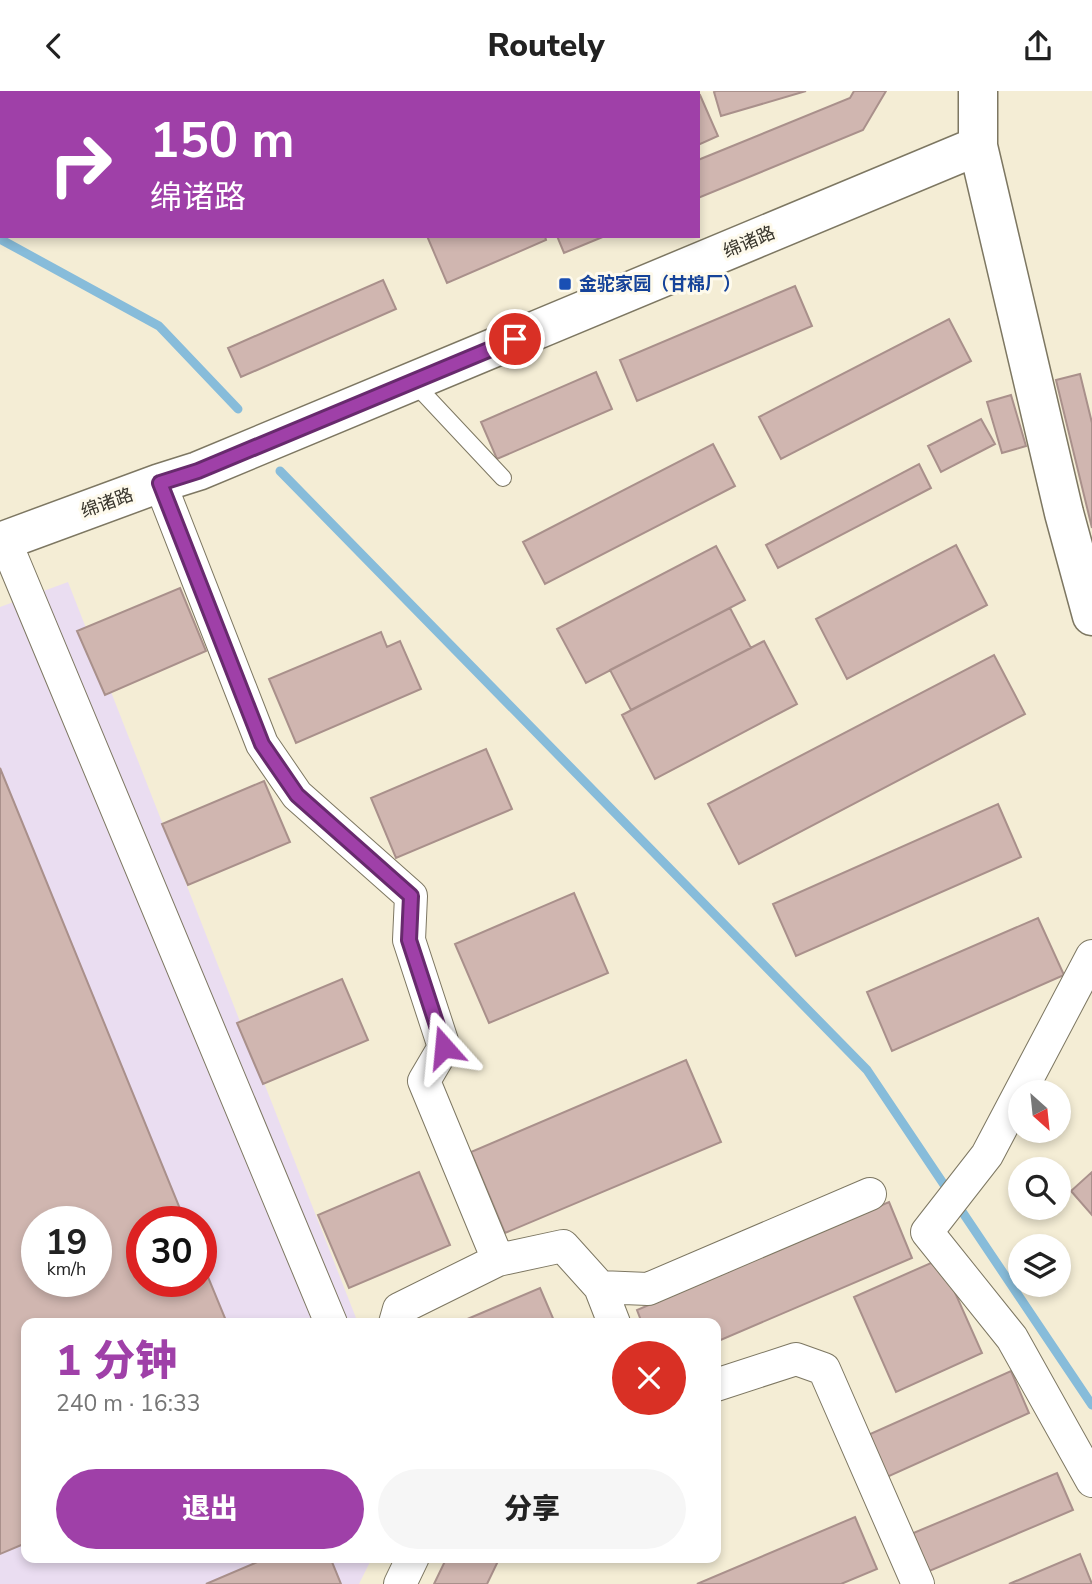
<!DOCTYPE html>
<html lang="zh">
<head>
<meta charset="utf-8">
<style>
	body { margin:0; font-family:"Nunito Sans","Noto Sans SC",sans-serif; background:#f6f6f6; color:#222; height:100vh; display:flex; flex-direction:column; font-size:26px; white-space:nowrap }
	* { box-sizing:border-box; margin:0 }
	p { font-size:23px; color:#767676 }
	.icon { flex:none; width:38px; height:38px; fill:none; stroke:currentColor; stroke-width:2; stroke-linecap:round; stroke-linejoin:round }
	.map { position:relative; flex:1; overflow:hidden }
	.side { position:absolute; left:21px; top:1227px; width:700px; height:245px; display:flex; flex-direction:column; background:#fff; border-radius:14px; box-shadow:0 4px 10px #0003 }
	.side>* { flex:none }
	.top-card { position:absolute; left:0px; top:0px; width:700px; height:147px; box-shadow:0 4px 10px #0003; background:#9f40a8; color:#fff; overflow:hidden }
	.needle { width:46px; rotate:153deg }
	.fabs { position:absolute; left:1008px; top:989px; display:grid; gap:14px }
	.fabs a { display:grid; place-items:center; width:63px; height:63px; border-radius:50%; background:#fff; box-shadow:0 4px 10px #0003; font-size:35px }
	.speed { position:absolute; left:21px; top:1115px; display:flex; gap:14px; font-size:35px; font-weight:700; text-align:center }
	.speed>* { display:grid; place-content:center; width:91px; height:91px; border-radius:50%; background:#fff; box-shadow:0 4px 10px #0003; line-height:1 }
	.speed small { font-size:18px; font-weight:400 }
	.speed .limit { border:10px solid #d22; background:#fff; color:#111 }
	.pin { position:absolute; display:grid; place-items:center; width:60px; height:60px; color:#fff; margin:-30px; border:4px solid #fff; border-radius:50%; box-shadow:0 2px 7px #0007 }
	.me { position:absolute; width:77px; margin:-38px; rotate:342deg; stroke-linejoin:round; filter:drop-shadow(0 0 5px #0008) }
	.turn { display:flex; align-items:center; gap:24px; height:147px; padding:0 35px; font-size:32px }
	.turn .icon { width:91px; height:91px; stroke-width:2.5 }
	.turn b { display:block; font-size:49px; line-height:60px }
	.round { display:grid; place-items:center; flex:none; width:74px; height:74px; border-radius:37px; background:#f6f6f6 }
	.headline { display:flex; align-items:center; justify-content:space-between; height:119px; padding:0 35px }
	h1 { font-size:42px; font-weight:800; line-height:52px; color:#9f40a8 }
	.action { display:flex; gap:14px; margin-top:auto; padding:14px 35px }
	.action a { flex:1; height:80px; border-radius:42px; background:#9f40a8; color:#fff; font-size:28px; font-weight:800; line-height:80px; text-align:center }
	.action a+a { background:#f6f6f6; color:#222 }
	header { display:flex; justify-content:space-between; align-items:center; height:91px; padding:0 35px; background:#fff; font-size:32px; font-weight:800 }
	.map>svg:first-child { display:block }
</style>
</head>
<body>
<header><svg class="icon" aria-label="back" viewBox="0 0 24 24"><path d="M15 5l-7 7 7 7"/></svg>Routely<svg class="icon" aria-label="share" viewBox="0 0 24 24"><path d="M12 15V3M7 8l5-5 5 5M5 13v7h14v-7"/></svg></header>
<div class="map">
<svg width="1092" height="1493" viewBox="0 0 1092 1493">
	<rect width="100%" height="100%" fill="#f4edd5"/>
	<path fill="#eaddf1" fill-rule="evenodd" d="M68 491 358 1232H26V1466L372 1467 359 1493H0V516ZM37 1130H96V1190H37ZM142 1130H201V1190H142Z"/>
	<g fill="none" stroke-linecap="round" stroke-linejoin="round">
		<path stroke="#87bcda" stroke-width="9" d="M0 148 159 235 238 318
			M280 380 867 979 1092 1314"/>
	</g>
	<path fill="#d0b6b0" stroke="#a9908b" stroke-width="2" fill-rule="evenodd" d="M716 0H806L721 25 714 1Z
		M854 0H886L863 39 698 107V69L850 7Z
		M700 4 718 45 698 54V5Z
		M427 145H545L546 149 447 192Z
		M557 145H605L564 162Z
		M383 189 396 218 241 286 228 257Z
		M795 195 812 235 637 310 620 269Z
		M949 228 971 270 781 368 759 326Z
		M596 281 612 318 497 368 481 331Z
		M1080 283 1092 332V437L1056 289Z
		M1011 304 1026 355 1002 362 987 311Z
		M981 328 995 353 941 381 928 355Z
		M713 353 735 395 545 493 523 451Z
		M919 373 931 397 778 477 766 454Z
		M956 454 987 514 847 588 816 528Z
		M716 455 745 509 586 592 557 538Z
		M180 497 206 560 105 604 77 540Z
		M730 517 751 557 631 619 610 579Z
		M381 541 387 556 400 550 421 598 296 652 269 588Z
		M764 550 797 613 655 688 622 624Z
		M994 564 1025 623 739 773 708 713Z
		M486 658 512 718 396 767 371 707Z
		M0 677 185 1130H142V1190H201V1169L227 1232H26V1452L0 1463ZM37 1130H96V1190H37Z
		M264 690 290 751 188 794 162 733Z
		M998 713 1021 766 796 865 773 813Z
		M574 802 608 882 489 932 455 853Z
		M1038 827 1064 884 892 960 867 901Z
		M342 888 368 949 263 993 237 932Z
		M686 969 721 1051 505 1142 471 1061Z
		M419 1081 450 1154 349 1197 318 1124Z
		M1092 1081V1124L1071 1100Z
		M889 1111 912 1167 716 1251V1232H642L637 1219Z
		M940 1168 982 1262 896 1301 854 1206Z
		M540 1197 555 1232H458Z
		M1011 1280 1029 1322 887 1386 868 1344Z
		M1057 1382 1073 1419 927 1481 911 1443Z
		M855 1426 877 1478 841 1493H697Z
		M1080 1463 1092 1493H1009Z
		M269 1466H330L341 1493H206Z
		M447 1466H500L487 1493H434Z"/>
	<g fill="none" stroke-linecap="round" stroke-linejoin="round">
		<g stroke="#7d7762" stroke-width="18">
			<path id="service" d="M413 291 503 387"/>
		</g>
		<g stroke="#7d7762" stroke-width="34">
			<path id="minor" d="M160 392 262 653 297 704 411 805 409 849 444 956 424 990 498 1169 563 1155 600 1196 648 1198 870 1103
				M5 450 331 1232
				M1092 865 987 1064 927 1141 1012 1247 1092 1390
				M600 1196 614 1232
				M395 1232 399 1218 498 1169
				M716 1294 796 1268 824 1278 918 1493
				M400 1493 413 1466"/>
		</g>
		<g stroke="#7d7762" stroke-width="41">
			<path id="tertiary" d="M978 55 1064 422 1092 525
				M0 451 160 392 198 380 978 55V0"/>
		</g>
		<use href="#service" stroke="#fff" stroke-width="16"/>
		<use href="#minor" stroke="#fff" stroke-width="32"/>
		<use href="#tertiary" stroke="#fff" stroke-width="38"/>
	</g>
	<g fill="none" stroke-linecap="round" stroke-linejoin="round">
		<g stroke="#672a6d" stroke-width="18">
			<path id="route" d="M444 956 409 849 411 805 297 704 262 653 160 392 198 380 515 248"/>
		</g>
		<use href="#route" stroke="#9f40a8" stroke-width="12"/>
	</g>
	<rect fill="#1a4fb4" stroke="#fefaec" stroke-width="2.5" x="558" y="186" width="14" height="14" rx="3.5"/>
	<g text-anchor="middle" stroke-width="6" stroke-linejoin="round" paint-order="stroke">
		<g font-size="18" fill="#38352c" stroke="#fefaec">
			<text transform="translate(749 151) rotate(-23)" y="6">绵诸路</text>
			<text transform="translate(107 412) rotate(-20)" y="6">绵诸路</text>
		</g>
		<g font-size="18" font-weight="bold" fill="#164399" stroke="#fefaec" text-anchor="start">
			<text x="579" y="199">金驼家园（甘棉厂）</text>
		</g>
	</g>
</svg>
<div class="fabs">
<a><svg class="needle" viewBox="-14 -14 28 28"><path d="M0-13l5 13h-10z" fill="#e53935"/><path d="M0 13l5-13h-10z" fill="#767676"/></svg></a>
<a><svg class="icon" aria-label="search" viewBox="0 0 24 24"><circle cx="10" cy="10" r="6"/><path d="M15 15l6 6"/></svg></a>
<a><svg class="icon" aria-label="layers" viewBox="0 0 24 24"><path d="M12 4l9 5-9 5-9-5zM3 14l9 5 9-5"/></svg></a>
</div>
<div class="speed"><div>19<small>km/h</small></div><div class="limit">30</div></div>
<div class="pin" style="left:515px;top:248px;background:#d93025"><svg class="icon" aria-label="arrive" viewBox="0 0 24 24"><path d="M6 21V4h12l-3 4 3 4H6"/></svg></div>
<svg class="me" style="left:444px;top:956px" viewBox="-20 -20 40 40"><path d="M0-17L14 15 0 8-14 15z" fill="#9f40a8" stroke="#fff" stroke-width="4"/></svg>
<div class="top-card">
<div class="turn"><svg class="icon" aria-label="right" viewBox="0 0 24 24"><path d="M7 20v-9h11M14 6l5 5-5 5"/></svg><div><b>150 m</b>绵诸路</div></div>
</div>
<section class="side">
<div class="headline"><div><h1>1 分钟</h1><p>240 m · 16:33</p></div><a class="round" style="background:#d93025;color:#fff"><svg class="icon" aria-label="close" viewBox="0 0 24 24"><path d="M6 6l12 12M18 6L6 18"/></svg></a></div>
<div class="action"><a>退出</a><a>分享</a></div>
</section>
</div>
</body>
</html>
